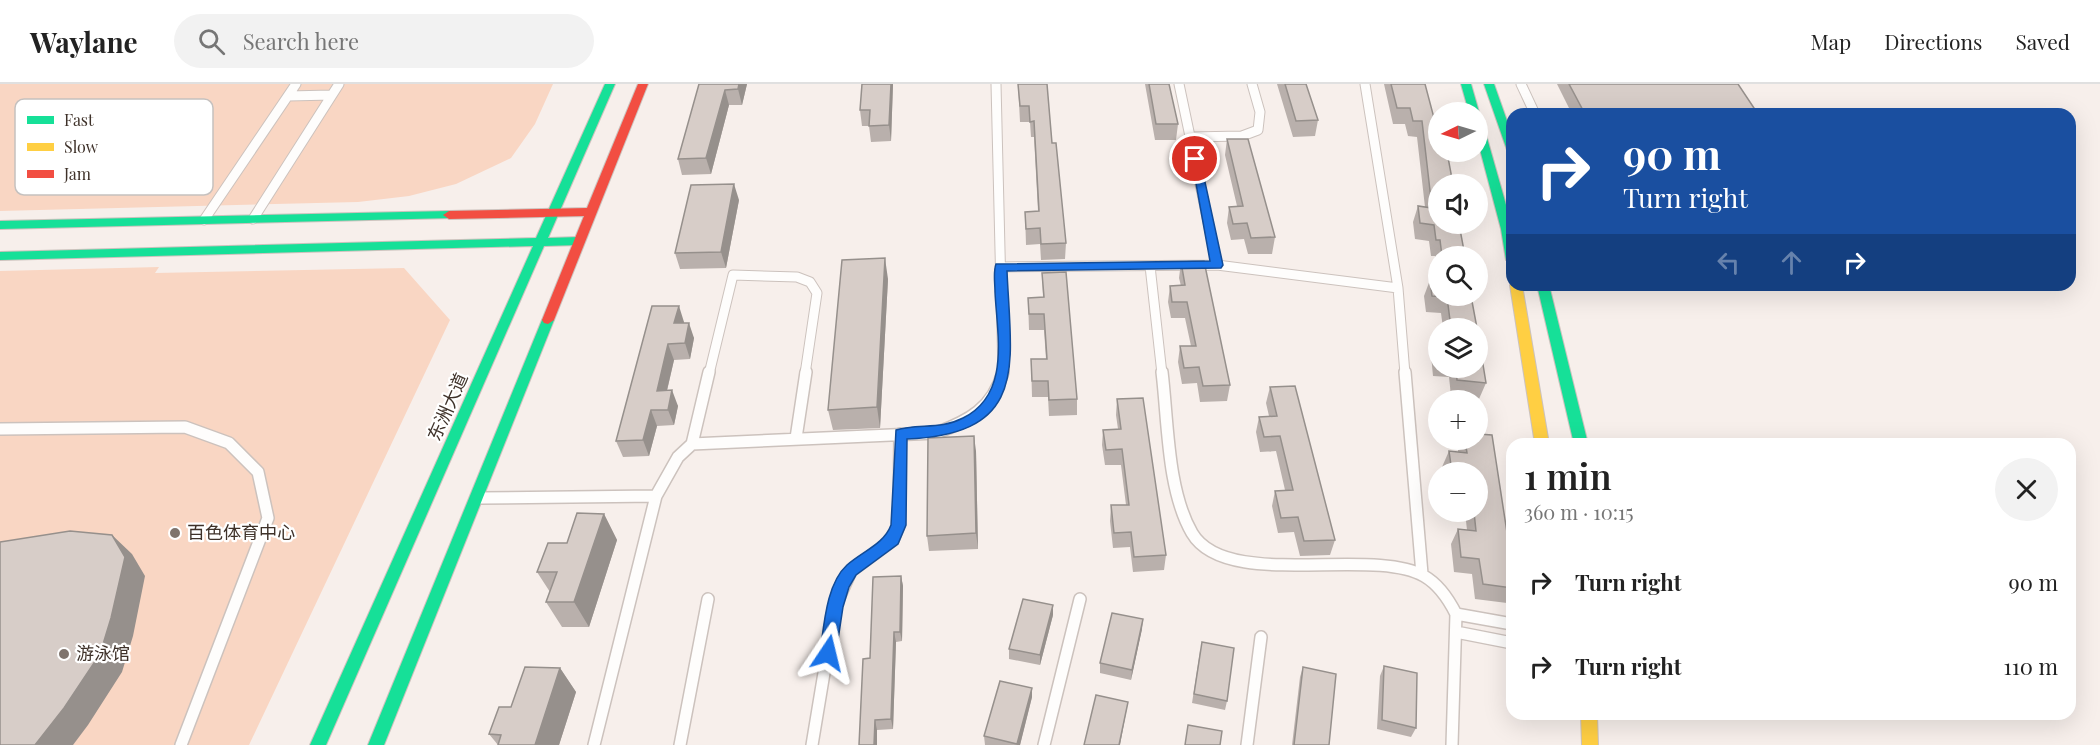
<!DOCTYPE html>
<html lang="en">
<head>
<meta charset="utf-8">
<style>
	body { margin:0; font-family:"Playfair Display","Noto Sans SC",serif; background:#f2f2f2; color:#222; height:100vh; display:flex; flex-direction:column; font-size:22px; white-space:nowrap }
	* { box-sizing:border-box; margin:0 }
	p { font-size:20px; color:#767676 }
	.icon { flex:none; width:33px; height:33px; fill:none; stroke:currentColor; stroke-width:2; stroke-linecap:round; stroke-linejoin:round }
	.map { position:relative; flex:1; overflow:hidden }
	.side { position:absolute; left:1506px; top:354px; width:570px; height:282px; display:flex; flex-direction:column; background:#fff; border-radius:18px; box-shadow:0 6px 24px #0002 }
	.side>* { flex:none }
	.top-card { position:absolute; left:1506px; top:24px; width:570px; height:183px; border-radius:18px; box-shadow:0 6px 24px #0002; background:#1a4fa0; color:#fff; overflow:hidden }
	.needle { width:39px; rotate:265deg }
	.buttons { position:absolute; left:1428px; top:18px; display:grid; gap:12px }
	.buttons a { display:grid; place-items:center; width:60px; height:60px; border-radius:50%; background:#fff; box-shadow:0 6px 24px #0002; font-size:30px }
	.pin { position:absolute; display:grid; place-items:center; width:51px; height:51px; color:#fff; margin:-26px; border:3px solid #fff; border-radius:50%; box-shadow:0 2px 6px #0007 }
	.me { position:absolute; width:66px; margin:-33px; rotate:10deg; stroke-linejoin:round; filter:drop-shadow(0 0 4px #0008) }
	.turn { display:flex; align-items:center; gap:21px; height:126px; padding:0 18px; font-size:27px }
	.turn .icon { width:78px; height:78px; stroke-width:2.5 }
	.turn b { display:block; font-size:42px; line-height:51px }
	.lanes { display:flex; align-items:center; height:57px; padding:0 18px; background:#0003; justify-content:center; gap:30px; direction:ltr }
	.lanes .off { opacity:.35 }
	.round { display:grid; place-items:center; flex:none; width:63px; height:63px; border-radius:32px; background:#f2f2f2 }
	.headline { display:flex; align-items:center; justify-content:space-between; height:102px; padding:0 18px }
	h1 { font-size:36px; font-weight:600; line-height:45px }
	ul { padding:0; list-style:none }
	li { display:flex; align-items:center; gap:18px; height:84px; padding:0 18px }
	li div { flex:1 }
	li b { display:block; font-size:22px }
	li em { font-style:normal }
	header { display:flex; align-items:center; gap:36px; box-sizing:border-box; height:84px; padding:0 30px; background:#fff; border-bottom:2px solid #e0e0e0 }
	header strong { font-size:28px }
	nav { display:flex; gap:33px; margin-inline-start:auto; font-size:21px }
	.search { width:420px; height:54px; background:#f2f2f2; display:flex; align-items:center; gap:15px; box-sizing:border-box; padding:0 21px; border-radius:33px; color:#767676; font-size:22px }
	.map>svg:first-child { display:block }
</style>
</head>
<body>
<header>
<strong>Waylane</strong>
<div class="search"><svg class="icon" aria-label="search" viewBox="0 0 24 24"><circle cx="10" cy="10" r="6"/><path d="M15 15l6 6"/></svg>Search here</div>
<nav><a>Map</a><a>Directions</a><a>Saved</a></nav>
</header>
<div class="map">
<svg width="2100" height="661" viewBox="0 0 2100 661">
	<rect width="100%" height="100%" fill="#f7efeb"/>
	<path fill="#f9d6c3" d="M0 0H553L535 40 511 74 456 100 409 112 358 118 0 127Z
		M159 183 155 189 404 184 450 236 249 661H0V187Z"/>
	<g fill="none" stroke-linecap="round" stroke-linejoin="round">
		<g stroke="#ccc2bd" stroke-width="11">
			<path id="lane-far1" d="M996 0 1003 290
				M1179 0 1217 181
				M1365 0 1398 204 1405 290
				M1521 0 1535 30
				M288 12 332 11
				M1190 53 1242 52 1258 46 1260 28 1252 0
				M253 135 339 0
				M204 136 296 0
				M1150 182 1162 290
				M1001 183 1217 181 1398 204
				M709 290 733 191 797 193 810 198 817 209 805 290"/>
		</g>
		<g stroke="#ccc2bd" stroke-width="14">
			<path id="lane" d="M1162 288C1168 337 1167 406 1192 449 1226 507 1371 462 1424 492 1438 500 1449 516 1456 530L1452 661
				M1405 288 1422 490
				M0 345 185 343 229 359 258 388 268 434 181 661
				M796 354 806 288
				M692 360 709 288
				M480 414 656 412
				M1456 530 1512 540
				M1456 548 1512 559
				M594 661 656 412 678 373 692 360 936 349C969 337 993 324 1003 288
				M680 661 708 515
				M812 661 835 523 851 487 893 456 899 441 900 350
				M1044 661 1080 515
				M1247 661 1261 553"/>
		</g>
		<g stroke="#ccc2bd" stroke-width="2">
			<path id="fast" d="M605 0H615L548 154 579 153 585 157 579 161 544 162 326 661H310L533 162 0 176V168L536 154Z
				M1461 0H1471L1479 28 1478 30 1469 28Z
				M1484 0H1494L1512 51V69L1507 66Z
				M1478 37 1483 40 1512 142V180L1506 176 1501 145 1478 58Z
				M449 127 455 131 453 134 0 145V137Z
				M1537 201H1549L1588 360H1574Z
				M548 232 554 236 384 661H368L542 236Z"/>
		</g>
		<g stroke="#ccc2bd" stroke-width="2">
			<path id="slow" d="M1512 198V201H1522L1549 360H1535L1510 201Z
				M1581 630H1597L1598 661H1582Z"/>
		</g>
		<g stroke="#ccc2bd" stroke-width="2">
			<path id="jam" d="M638 0H648L554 236 548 240 544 239 542 236 584 132 449 135 443 131 449 127 587 124Z"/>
		</g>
		<use href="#lane-far1" stroke="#fefdfc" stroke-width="9"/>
		<use href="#lane" stroke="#fefdfc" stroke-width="11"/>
		<use href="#fast" fill="#16e098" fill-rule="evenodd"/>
		<use href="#slow" fill="#ffcf43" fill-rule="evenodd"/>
		<use href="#jam" fill="#f24e42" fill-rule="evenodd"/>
	</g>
	<path fill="#b9b0ac" d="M699 0H747L742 21H729L711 90 682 91 678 75Z
		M862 0H893L891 57 871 58 869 42H862L860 26Z
		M1018 0H1047L1052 59 1066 159 1065 175 1041 176 1040 160 1026 161 1025 128 1038 127 1034 53H1031L1030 38H1020Z
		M1145 0H1169L1178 40 1176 56H1155Z
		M1277 0H1306L1318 36 1315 52 1293 53Z
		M1384 0H1425L1465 172H1438V212H1471L1477 244H1443L1441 229 1426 228 1424 212 1430 196H1438L1435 172H1431L1429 157 1415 155 1413 138 1418 122 1425 123 1417 53 1408 52 1405 40H1393Z
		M1557 0H1738L1758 30H1572Z
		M1227 55 1275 153 1272 170H1248L1244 155 1231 156 1227 139 1229 123 1237 122 1225 71Z
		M739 116 726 184 680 185 675 169Z
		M1181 178 1230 301 1227 317 1200 318 1197 299 1182 300 1178 278 1180 262H1191L1185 234H1171L1168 218 1170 202H1181L1179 194Z
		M1042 189 1077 315V331L1049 332 1048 313H1032L1031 275H1046L1044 246H1029L1028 214 1043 213Z
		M888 195 880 344 833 346 828 326Z
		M652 222 684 238V239L694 254 690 275 674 276 667 307 678 322 674 341 657 342 649 372 623 373 616 357Z
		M1436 255H1438V284H1478L1486 299 1479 315 1451 312 1449 293 1433 292 1431 271Z
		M1270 303 1335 456 1330 471 1300 472 1294 448 1278 449 1272 422 1275 407 1285 406 1276 367 1260 368 1256 348 1259 333 1269 332 1266 319Z
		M1117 315 1166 471 1164 486 1133 488 1130 463 1113 464 1110 437 1111 421H1126L1121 381H1105L1102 361 1103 346 1118 345 1116 331Z
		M1462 356H1478L1512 481V511L1507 519 1475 515 1472 490 1454 488 1451 460 1458 445 1467 446 1465 428H1478V388H1443L1442 383 1449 367 1458 368V365Z
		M976 367 978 465 929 467 927 452Z
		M604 430 617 456 589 543H562L546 518 550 508 537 488 567 459Z
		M901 492 903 502 902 557 896 558 893 645 877 646V661H859L870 574Z
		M1053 531 1040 581 1009 575V565Z
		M1142 545 1131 596 1100 589V579Z
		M1200 567 1227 617 1225 626 1192 619Z
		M1384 582 1416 644 1411 653 1377 645 1380 592Z
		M1303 583 1329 661H1292L1300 593Z
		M560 584 576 608 559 661H498L489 650 511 623Z
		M1032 604V613L1020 661H985L984 652Z"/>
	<path fill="#96908c" d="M739 0H747L742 21 738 5Z
		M891 0H893L891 57 889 41Z
		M725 6 729 21 711 90 706 74Z
		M734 100 739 116 726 184 721 168Z
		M885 174 888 195 880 344 877 323Z
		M679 222 684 238 680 255 674 239Z
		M689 239 694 254 690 275 685 259Z
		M668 260 674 276 663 323 657 307Z
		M672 306 678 322 674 341 668 326Z
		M651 326 657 342 649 372 643 356Z
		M974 352 976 367 978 465 976 449Z
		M604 430 617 456 589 543 574 518Z
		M112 451 132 470 145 492 133 552 122 588 88 641 73 661H35Z
		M901 492 903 502 902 557 900 548Z
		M1053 521V531L1040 581V571Z
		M1143 535 1142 545 1131 596 1132 586Z
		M894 548 896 558 893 645 891 635Z
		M560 584 576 608 559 661H535Z
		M1032 604V613L1020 661H1017Z
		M1128 618 1120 661H1119Z
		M875 636 877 646V661H874Z"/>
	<path fill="#d7cdc8" stroke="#96908c" stroke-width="1.5" d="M699 0H739L738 5 725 6 706 74 678 75Z
		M862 0H891L889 41 869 42 870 26H860Z
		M1018 0H1047L1052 59H1056L1066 159 1041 160 1040 144 1026 145 1025 128 1039 127 1034 37 1030 38 1029 22H1020Z
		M1149 0H1169L1178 40H1156Z
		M1285 0H1306L1318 36 1296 37Z
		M1391 0H1425L1438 49V68H1447L1453 100H1438V140H1459L1465 172H1442L1440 156H1436L1434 141 1420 139 1418 122 1432 124 1422 37H1413L1410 24H1397Z
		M1569 0H1738L1758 30H1585Z
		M1227 55H1248L1275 153 1251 154 1247 139 1233 140 1229 123 1243 122Z
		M734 100 721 168 675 169 691 101Z
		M885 174 877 323 828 326 842 176Z
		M1204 177 1230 301 1203 302 1199 283 1184 284 1180 262H1196L1187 218H1172L1170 202 1185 201 1181 178Z
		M1066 188 1077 315 1049 316 1048 297H1032L1031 275H1047L1044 230H1029L1028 214 1044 213 1042 189Z
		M1430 196H1438V212H1471L1477 244H1451L1447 213 1432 212Z
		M652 222H679L674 239H689L685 259 668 260 657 307 672 306 668 326H651L643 356 616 357Z
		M1478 250 1486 299 1457 296 1456 284H1478Z
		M1436 255H1438V272Z
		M1295 302 1335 456 1304 457 1298 433 1281 434 1275 407 1293 406 1280 352 1264 353 1259 333 1277 332 1270 303Z
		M1143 314 1166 471 1134 473 1131 448 1114 449 1111 421H1129L1122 365 1106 366 1103 346 1121 345 1117 315Z
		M1478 350 1492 351 1512 481V504L1483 500 1479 475 1461 473 1458 445 1476 447 1474 428H1478V388H1452L1449 367 1467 369 1465 356H1478Z
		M974 352 976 449 927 452 928 354Z
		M577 429 604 430 574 518H546L557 488H537L548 459H567Z
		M70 447 112 451 125 473 111 534 100 570 64 624 35 661H0V458Z
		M901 492 900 548H894L891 635 875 636 874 661H859L863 575 870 574 873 493Z
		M1023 515 1053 521 1040 571 1009 565Z
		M1112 529 1143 535 1132 586 1100 579Z
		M1202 558 1234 564 1227 617 1194 610Z
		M1384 582 1417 589 1416 644 1382 636Z
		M525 583 560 584 535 661H498L501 651 489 650 499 623H511Z
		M1303 583 1336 590 1329 661H1294Z
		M1000 597 1032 604 1017 660 984 652Z
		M1096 611 1128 618 1119 661H1084Z
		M1188 641 1222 647 1220 661H1185Z"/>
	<path fill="#1a73e8" stroke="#114b97" stroke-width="1.5" d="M1191 72 1200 75 1223 181 1221 184 1007 187C1011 280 1030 350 907 355L906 441 898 460 856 491 849 503 843 523 836 569 833 574 828 576 822 574 820 569C824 542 826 500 847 481 863 467 884 460 891 441L896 346C918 339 940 346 963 334 1011 310 997 251 995 208 995 199 993 188 996 180L1210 177Z"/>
	<g fill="#7f746d" stroke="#fff" stroke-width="2">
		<circle cx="175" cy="449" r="6"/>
		<circle cx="64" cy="570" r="6"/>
	</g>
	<g text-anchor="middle" stroke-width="4.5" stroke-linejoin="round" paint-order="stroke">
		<g font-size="18" fill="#3e3129" stroke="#fff">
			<text transform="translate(448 323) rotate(-66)" y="6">东洲大道</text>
		</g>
		<g font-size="18" fill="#3e3129" stroke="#fff" text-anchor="start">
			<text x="187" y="455">百色体育中心</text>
			<text x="76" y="576">游泳馆</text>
		</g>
	</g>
	<rect x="15" y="15" width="198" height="96" rx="9" fill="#fff" stroke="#c5c1bf" stroke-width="1.5"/>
	<rect x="27" y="32" width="27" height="8" fill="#16e098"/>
	<rect x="27" y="59" width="27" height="8" fill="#ffcf43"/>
	<rect x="27" y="86" width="27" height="8" fill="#f24e42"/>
	<g font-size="16" fill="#3e3129">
		<text x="64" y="42">Fast</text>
		<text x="64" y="69">Slow</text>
		<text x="64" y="96">Jam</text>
	</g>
</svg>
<div class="buttons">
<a><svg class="needle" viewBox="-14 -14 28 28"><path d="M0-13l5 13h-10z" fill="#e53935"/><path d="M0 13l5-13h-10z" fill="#767676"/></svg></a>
<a><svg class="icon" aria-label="sound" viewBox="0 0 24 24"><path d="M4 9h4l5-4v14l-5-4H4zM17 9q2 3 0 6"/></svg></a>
<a><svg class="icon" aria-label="search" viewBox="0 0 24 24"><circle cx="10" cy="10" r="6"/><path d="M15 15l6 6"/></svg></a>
<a><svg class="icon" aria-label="layers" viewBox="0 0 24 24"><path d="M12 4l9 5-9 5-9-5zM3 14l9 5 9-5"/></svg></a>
<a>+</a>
<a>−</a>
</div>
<div class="pin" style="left:1195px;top:75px;background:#d93025"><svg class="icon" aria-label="arrive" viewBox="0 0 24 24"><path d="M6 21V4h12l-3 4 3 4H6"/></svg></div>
<svg class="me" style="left:828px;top:569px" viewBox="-20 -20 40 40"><path d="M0-17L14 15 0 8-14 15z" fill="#1a73e8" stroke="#fff" stroke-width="4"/></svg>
<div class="top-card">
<div class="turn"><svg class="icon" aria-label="right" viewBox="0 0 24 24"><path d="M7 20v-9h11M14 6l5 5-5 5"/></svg><div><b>90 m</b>Turn right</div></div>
<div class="lanes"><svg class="icon off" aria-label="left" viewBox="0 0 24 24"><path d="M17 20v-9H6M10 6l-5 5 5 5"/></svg><svg class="icon off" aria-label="ahead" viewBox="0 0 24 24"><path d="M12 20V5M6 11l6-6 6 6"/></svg><svg class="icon" aria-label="right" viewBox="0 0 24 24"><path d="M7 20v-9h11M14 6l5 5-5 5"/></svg></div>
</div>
<section class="side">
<div class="headline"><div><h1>1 min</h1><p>360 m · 10:15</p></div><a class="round"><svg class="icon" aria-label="close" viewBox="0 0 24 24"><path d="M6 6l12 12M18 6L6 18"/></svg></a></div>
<ul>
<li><svg class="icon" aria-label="right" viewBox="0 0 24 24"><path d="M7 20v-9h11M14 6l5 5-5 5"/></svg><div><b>Turn right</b></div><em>90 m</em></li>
<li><svg class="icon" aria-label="right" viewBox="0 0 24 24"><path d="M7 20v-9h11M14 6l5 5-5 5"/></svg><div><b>Turn right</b></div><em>110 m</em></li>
</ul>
</section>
</div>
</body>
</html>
